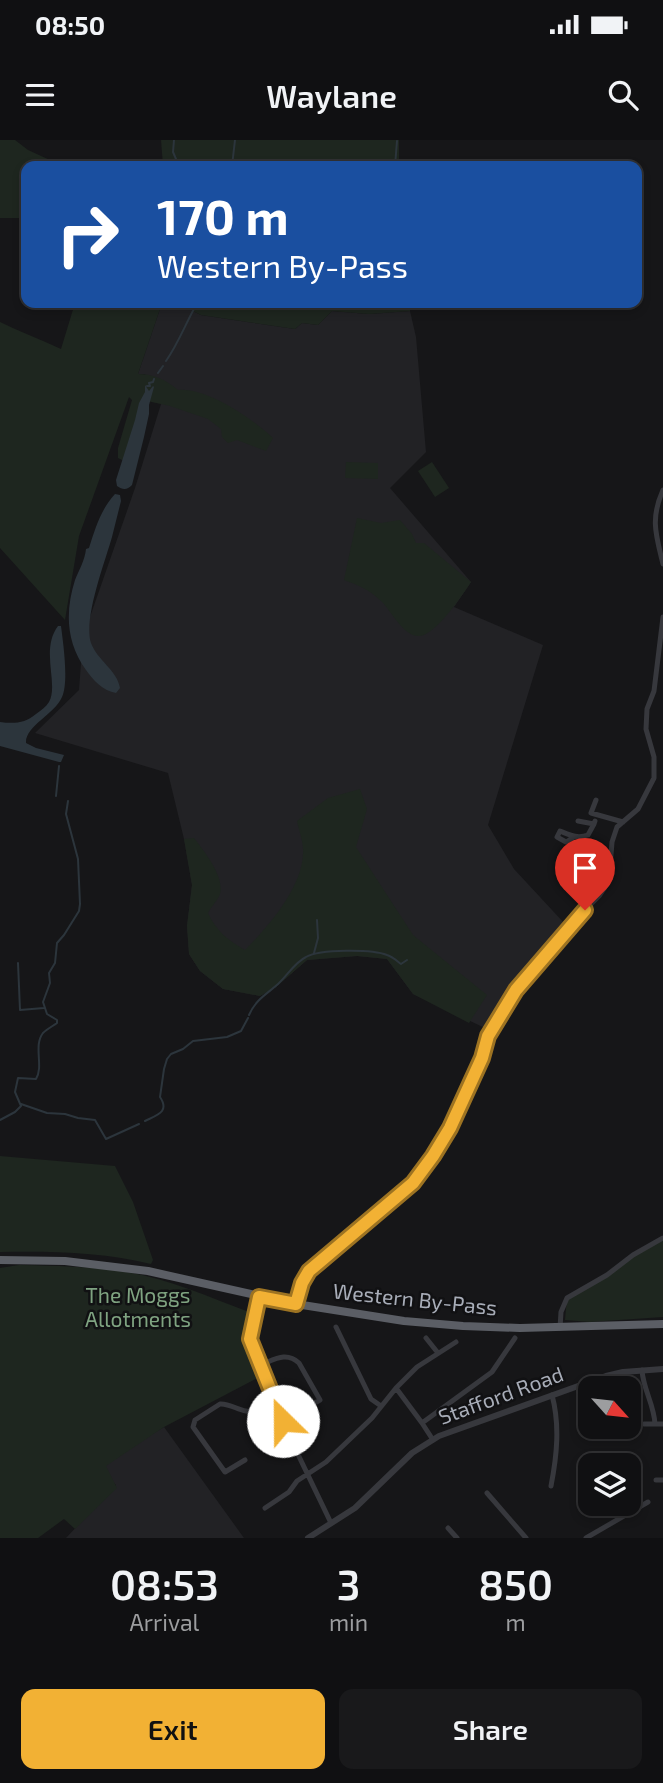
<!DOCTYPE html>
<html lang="en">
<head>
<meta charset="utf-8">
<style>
	body { margin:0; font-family:"Exo 2",sans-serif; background:#19191b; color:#f1f3f6; height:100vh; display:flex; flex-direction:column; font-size:26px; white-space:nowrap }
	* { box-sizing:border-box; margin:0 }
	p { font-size:23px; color:#9c9d9f }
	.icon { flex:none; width:38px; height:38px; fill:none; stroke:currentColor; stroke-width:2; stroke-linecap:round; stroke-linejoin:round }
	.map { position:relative; height:1398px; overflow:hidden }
	.drawer { display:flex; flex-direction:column; background:#101012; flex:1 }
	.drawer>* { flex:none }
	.guide { position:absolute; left:21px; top:21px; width:621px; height:147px; border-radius:14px; box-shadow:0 4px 10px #0003,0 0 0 2px #303032; background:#1a4fa0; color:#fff; overflow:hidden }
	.needle { width:46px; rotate:117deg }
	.controls { position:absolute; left:578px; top:1236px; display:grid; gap:14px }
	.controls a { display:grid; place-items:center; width:63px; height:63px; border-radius:14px; background:#101012; box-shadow:0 4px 10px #0003,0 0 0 2px #303032; font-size:35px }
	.pin { position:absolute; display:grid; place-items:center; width:60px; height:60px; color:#fff; margin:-72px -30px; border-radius:50% 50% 50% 0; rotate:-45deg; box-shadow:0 0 7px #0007 }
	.pin .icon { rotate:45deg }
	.me { position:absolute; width:77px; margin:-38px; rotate:337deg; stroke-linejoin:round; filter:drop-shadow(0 0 5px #0008) }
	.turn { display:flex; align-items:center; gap:24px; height:147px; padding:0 21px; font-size:32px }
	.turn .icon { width:91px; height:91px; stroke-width:2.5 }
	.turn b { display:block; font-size:49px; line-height:60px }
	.eta { display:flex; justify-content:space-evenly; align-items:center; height:119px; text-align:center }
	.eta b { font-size:42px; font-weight:600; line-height:49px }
	.cta { display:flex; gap:14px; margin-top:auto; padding:14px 21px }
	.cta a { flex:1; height:80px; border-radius:14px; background:#f2b134; color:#111; font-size:28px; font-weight:600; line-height:80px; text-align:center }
	.cta a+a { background:#19191b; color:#f1f3f6 }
	.status { display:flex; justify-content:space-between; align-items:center; height:49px; padding:0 35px; background:#101012; direction:ltr }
	.status svg { height:19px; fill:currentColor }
	header { display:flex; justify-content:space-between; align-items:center; height:91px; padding:0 21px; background:#101012; font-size:32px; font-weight:600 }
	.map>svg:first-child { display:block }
</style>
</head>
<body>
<div class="status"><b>08:50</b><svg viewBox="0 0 49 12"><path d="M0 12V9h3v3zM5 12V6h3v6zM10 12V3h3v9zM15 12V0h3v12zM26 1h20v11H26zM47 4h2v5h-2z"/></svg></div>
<header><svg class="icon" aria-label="menu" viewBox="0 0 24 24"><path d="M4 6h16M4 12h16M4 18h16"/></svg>Waylane<svg class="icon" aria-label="search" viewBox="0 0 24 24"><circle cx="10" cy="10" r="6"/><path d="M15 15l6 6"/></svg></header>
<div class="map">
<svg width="663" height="1398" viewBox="0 0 663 1398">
	<rect width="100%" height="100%" fill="#161618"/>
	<path fill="#222225" d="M162 163H190L193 171 201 175 295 189 302 183 318 185 332 171 369 174 410 171 416 197 426 312 390 348 471 442 454 467 543 505 488 685 514 729 565 784 528 825 504 859 487 889 413 854 387 819 357 816 307 820 276 847 260 856 223 849 200 831 189 814 187 786 192 745 184 699 168 633 35 593 79 550 83 497 135 348 161 264 145 234H138Z
		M164 1287 244 1398H66L116 1345 100 1329 101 1325Z"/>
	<path fill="#1e261f" d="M0 0H15L28 10 63 26H26V78H0Z
		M161 0H399V26H163Z
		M75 163H162L138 234C154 234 166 240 178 250 206 247 253 279 273 298L266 311 237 300 228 303 222 297 221 289 208 279 170 266 147 261 124 321 118 318V308L132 260 129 257 79 396 65 480 0 408V182C20 192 40 199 61 209Z
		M190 163H410V171L369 174 332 171 318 185 302 183 295 189 201 175 193 171Z
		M346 322 378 323V339L345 338Z
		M432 322 449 348 435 357 418 331Z
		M357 378 381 383 400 380 412 394 416 403H424L471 442C462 456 436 494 420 496 404 498 391 470 381 461 370 450 358 445 344 440Z
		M360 649 367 669 356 707 413 795 487 855 469 883 413 854 387 819 357 816 307 820 276 847 260 856 223 849 200 831 189 814 187 786 192 745 184 699 194 698C204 711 225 737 220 754 218 760 211 767 208 773 216 791 229 801 245 810 268 787 302 748 303 714 304 703 299 691 297 681L328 658Z
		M0 1016 115 1026 133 1062 153 1120 151 1124C104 1112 49 1111 0 1112Z
		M663 1098V1177L590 1182 565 1180 567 1158Z
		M19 1125C54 1126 91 1126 126 1132 169 1139 209 1157 249 1172L247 1203 261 1236 164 1287 106 1326 117 1348 75 1389 64 1379 38 1398H0V1128Z"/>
	<path fill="#2c353c" d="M145 245 149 251 153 246 154 247 149 265V274L144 297 132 345C127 350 123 350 117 346L116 340 135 280 139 263 145 252Z
		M115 354 120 355 121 361C118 373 115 385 112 397 105 422 83 479 91 503 97 520 117 530 120 548L116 553C103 551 93 540 86 530 66 502 65 472 75 440 79 430 85 420 86 409L89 408C95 389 101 369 115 354Z
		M58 486H61C63 502 69 542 62 557 55 574 25 586 26 603L36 608 64 615 61 622H59L0 606V582C15 584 25 583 36 574 41 570 46 567 49 562 59 544 40 510 58 486Z"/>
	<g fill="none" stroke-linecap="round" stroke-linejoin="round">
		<path stroke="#2c353c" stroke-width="2" d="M174 0 173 12 179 26
			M232 26 235 0
			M395 26 397 1
			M166 221C178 204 185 185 195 167L194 163
			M158 233 163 226
			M147 246H150L149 243 153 242 154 239
			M56 656 59 626
			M314 813 318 798 317 780
			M18 823 20 870 44 868
			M249 875C256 859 267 854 278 844 288 835 294 823 306 817 320 809 372 809 387 815 393 817 397 821 401 824L407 820
			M21 964 47 973 65 974 78 978 95 980 106 999 139 984
			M0 980 15 972 21 966 15 952 18 938 36 939C44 926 33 906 43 893 47 889 53 886 57 883V880L47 874 43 862 50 843 49 833 55 823 57 803 64 795 79 771 80 764 78 719 66 674 68 661
			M145 981C157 975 170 972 160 957L164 929 167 919 171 914 183 909 193 901 227 897 241 891 248 878"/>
		<path stroke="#37383d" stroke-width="5" d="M663 350C650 379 656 395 663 424
			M596 660 591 673 623 682
			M578 681 594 684 595 681
			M574 697 566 702 557 697 560 691C570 695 577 699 588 695L594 684
			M259 1157 250 1199 260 1225 293 1304 331 1383
			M296 1164C302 1141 305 1135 322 1118L413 1043 433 1016 450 988 482 918 490 891 516 850 585 770 599 756 609 741 612 702 617 687 638 669 654 638V617L646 589 647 569 654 551 663 477
			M336 1187 371 1259 381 1266
			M560 1188 561 1172 567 1158 607 1135 633 1115 663 1098
			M426 1198 438 1213
			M260 1225C274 1220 286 1211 299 1223L320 1260 313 1264
			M642 1230C643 1249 654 1264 655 1284
			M396 1248 422 1283 433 1300
			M422 1283 492 1232 515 1198
			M644 1284H663
			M245 1320 225 1332 193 1287 195 1280 220 1264C231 1263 243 1274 254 1271 260 1268 268 1262 273 1258
			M656 1340H663
			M551 1346C557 1315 560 1285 552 1255
			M487 1353 526 1398
			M265 1368 289 1352 297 1341 326 1322 372 1278 396 1248 417 1227 456 1202
			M448 1388 457 1398
			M586 1398 648 1362"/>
		<path stroke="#37383d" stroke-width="6" d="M308 1398 355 1368 412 1313 439 1296 606 1236 623 1232 663 1229"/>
		<path stroke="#5b5e65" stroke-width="8" d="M0 1120 65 1121 148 1131 296 1164 404 1181 463 1186 520 1188 663 1184"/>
	</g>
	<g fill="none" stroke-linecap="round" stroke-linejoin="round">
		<g stroke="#9d7322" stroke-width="18">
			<path id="route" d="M283 1281 250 1199 259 1157 296 1164 302 1143 309 1131 413 1043 433 1016 450 988 482 918 488 896 516 850 585 770"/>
		</g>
		<use href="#route" stroke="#f2b134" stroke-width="12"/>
	</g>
	<g text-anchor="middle" stroke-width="5" stroke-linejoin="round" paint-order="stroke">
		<g font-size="21" fill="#7fa381" stroke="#111113">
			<text x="138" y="1163">The Moggs<tspan x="138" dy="24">Allotments</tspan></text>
		</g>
		<g font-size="21" fill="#a8adb8" stroke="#111113">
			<text transform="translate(415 1160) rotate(6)" y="7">Western By-Pass</text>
			<text transform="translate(501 1256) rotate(-20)" y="7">Stafford Road</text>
		</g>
	</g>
</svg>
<div class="controls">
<a><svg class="needle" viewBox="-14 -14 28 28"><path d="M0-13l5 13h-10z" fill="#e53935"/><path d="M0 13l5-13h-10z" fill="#9c9d9f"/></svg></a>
<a><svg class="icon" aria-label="layers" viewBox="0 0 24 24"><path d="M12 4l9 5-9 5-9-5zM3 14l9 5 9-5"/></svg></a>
</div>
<div class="pin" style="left:585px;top:770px;background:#d93025"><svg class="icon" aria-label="arrive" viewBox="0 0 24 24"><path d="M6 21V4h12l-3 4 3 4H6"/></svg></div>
<svg class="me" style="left:283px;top:1281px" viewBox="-20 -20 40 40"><circle r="19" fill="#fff"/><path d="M0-13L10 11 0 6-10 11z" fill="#f2b134"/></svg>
<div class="guide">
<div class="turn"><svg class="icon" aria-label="right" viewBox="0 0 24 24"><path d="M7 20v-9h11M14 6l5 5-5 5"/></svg><div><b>170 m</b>Western By-Pass</div></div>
</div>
</div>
<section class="drawer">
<div class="eta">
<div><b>08:53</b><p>Arrival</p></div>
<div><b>3</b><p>min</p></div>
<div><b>850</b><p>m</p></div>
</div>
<div class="cta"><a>Exit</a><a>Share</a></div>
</section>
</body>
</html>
